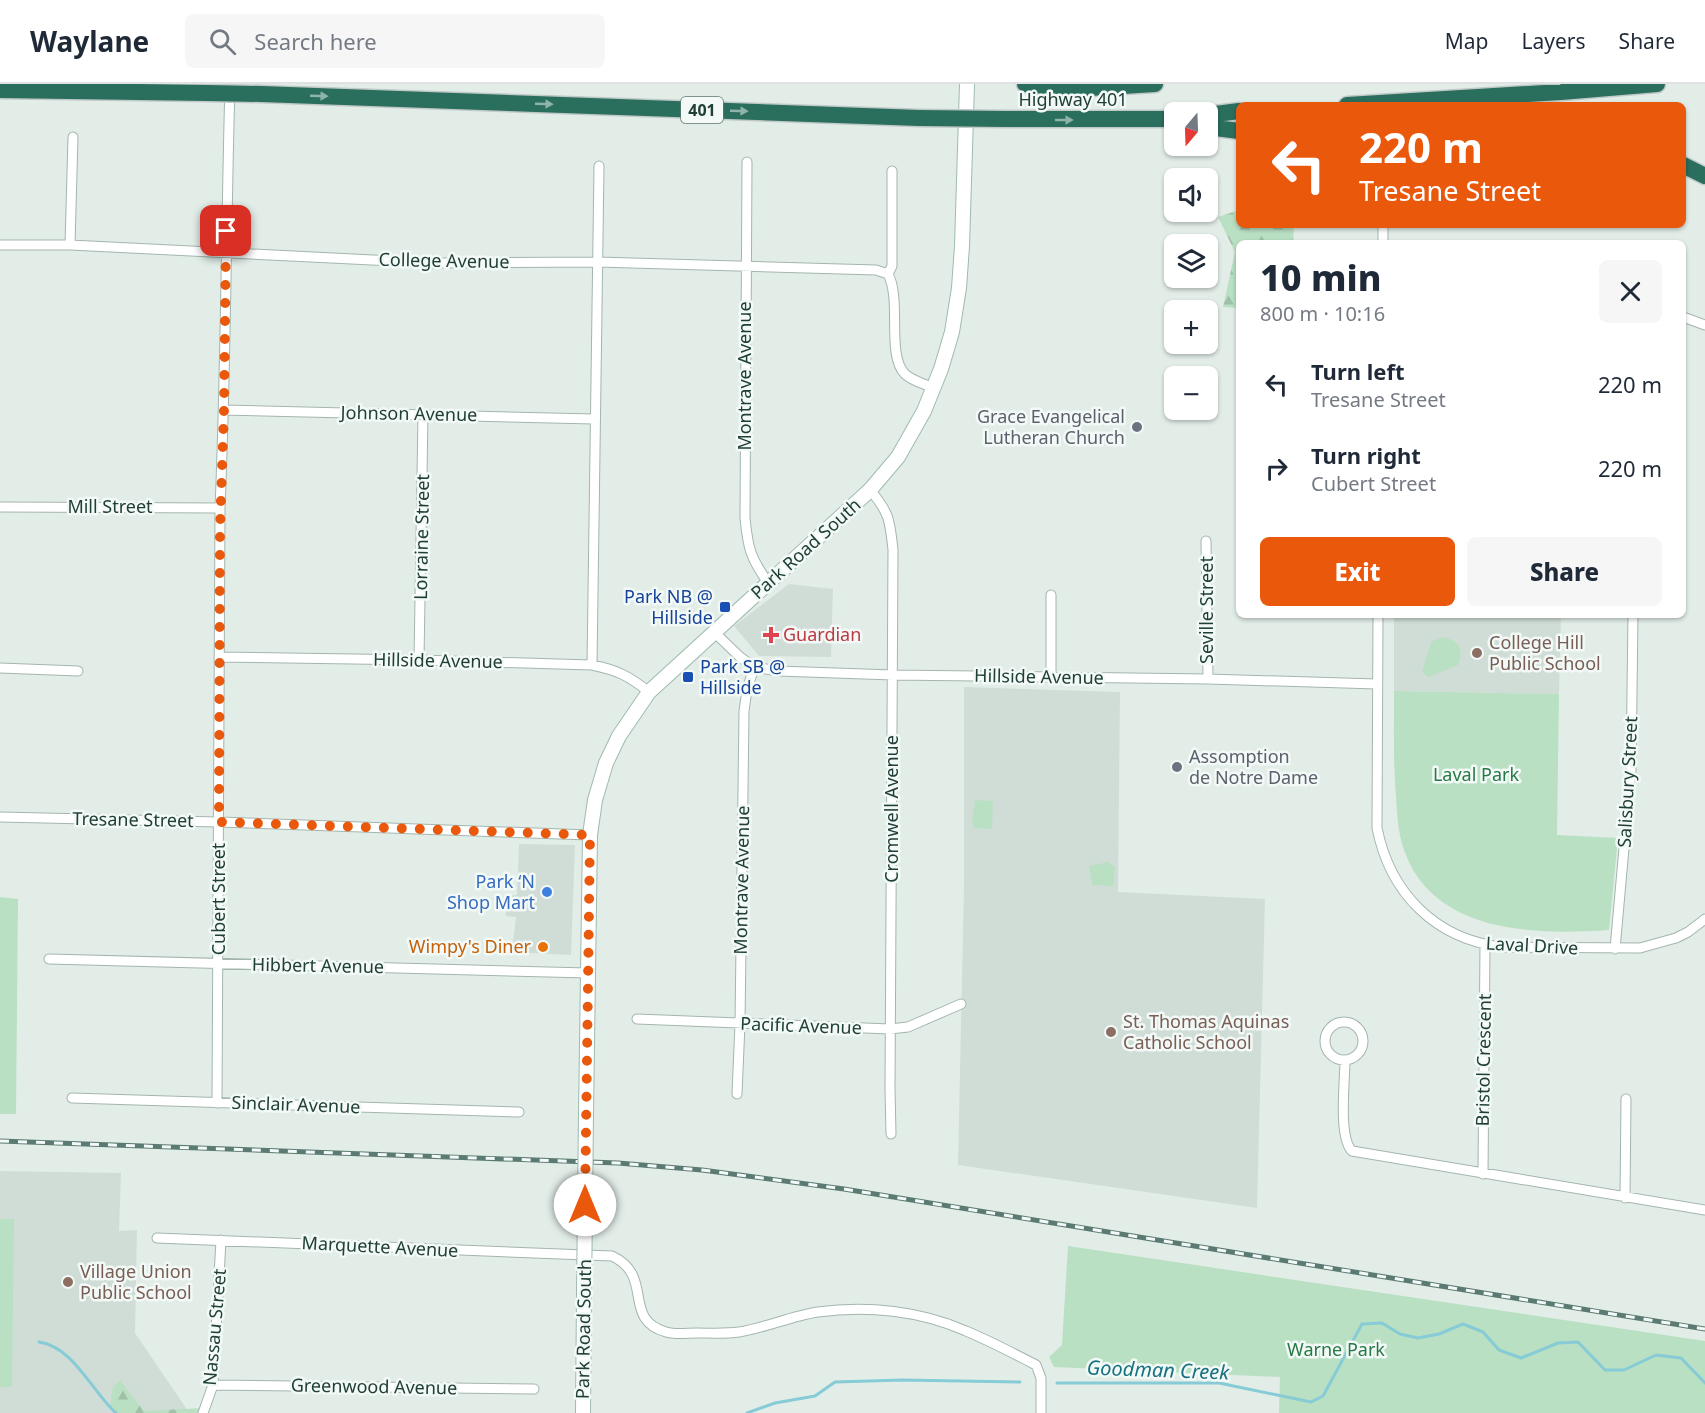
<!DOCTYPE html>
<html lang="en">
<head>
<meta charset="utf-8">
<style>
	body { margin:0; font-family:"Noto Sans",sans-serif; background:#f6f6f7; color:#1f2937; height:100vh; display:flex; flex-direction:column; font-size:22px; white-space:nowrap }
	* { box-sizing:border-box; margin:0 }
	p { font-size:20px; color:#747a83 }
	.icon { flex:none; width:33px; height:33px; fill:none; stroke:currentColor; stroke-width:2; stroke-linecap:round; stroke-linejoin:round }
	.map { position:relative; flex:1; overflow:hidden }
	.drawer { position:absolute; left:1236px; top:156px; width:450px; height:378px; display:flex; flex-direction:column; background:#fff; border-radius:9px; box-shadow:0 2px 4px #0004 }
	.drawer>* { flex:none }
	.hud { position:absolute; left:1236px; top:18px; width:450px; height:126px; border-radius:9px; box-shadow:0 2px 4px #0004; background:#ea580c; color:#fff; overflow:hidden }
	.needle { width:39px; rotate:199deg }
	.buttons { position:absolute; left:1164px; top:18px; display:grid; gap:12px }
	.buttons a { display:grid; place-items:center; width:54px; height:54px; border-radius:9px; background:#fff; box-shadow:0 2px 4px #0004; font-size:30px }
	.pin { position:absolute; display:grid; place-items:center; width:51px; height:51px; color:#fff; margin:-26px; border-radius:12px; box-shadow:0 3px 9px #0006 }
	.me { position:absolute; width:66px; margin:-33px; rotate:0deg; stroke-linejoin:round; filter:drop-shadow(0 0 4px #0008) }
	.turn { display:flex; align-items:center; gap:21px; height:126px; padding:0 24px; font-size:27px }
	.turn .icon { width:78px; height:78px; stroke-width:2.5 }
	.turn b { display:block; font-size:42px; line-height:51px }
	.round { display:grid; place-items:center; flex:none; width:63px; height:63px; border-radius:9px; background:#f6f6f7 }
	.summary { display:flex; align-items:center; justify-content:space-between; height:102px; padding:0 24px }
	h1 { font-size:36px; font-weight:800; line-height:45px }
	.cta { display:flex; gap:12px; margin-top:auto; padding:12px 24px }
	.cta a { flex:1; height:69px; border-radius:9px; background:#ea580c; color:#fff; font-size:24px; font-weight:800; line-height:69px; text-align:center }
	.cta a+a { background:#f6f6f7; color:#1f2937 }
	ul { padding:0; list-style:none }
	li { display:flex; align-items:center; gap:18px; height:84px; padding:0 24px }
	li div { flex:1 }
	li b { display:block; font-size:22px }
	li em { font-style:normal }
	header { display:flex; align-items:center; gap:36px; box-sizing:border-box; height:84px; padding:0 30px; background:#fff; border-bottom:2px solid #e0e1e3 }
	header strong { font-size:28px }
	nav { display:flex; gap:33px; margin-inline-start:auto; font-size:21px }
	.search { width:420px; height:54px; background:#f6f6f7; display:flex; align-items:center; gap:15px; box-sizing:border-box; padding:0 21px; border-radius:9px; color:#747a83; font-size:22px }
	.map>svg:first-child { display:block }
</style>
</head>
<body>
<header>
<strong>Waylane</strong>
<div class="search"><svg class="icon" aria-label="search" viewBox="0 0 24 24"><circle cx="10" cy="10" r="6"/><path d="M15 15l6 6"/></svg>Search here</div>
<nav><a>Map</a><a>Layers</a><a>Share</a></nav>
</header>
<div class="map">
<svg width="1705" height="1329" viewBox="0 0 1705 1329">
	<defs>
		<pattern id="forest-firs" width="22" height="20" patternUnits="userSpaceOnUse" patternTransform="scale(1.5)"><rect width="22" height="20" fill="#b9e0c3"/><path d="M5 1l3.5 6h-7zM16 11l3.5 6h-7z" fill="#9fc1a8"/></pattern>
	</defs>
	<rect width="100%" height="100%" fill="#e2ede8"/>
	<path fill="#d0ddd7" d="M789 500 833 505 831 573 759 572 734 542Z
		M1394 531H1561L1559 610 1394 607Z
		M964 603 1120 608 1118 808 1265 815 1257 1124 958 1081 964 801Z
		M519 760 575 761 571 871 512 868 516 833 506 832V812L517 811Z
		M0 1087 121 1089 119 1147 137 1146 135 1249 188 1327 187 1329H0Z"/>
	<path fill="#b9e0c3" d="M1442 553C1459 556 1464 564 1458 581L1428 593 1422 588 1431 558Z
		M1394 607 1559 610 1557 751 1618 754 1609 846C1536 851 1433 850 1404 766 1398 749 1397 730 1396 712 1393 677 1394 643 1394 607Z
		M975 716 993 717 992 745 974 744 972 735Z
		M1108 778 1115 784 1113 802 1092 801 1089 782Z
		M0 813 18 815 16 1030H0Z
		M0 1135H14L12 1303H0Z
		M1068 1162 1705 1257V1329H1279L1280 1293 1054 1283 1049 1273 1062 1261Z"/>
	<path fill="url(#forest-firs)" d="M1239 126V141H1294L1293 159H1239V224L1223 223 1235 168 1218 133Z
		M120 1296 144 1327 204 1324 202 1329H115L110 1322 113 1303Z"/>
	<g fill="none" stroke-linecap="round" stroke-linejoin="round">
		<path stroke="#86cbd6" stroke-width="3" d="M39 1258C74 1263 92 1308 116 1329
			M1057 1299H1219L1311 1318 1323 1312 1362 1240 1382 1239 1400 1250 1418 1254 1439 1250 1463 1240 1483 1248 1499 1266 1521 1274 1558 1259 1578 1258 1605 1286H1624L1656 1271 1681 1274 1705 1299
			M747 1329 775 1319 815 1312 835 1298 903 1296 1020 1298"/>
		<g stroke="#a4b5af" stroke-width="11">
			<path id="street" d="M747 78 745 434C748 466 751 474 768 499
				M892 87V182L888 190C902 216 886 271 905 290 912 297 925 300 934 304
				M1383 159V141
				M0 161H70L433 179 597 178 876 186 888 190
				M70 161 73 53
				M1683 233 1705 241
				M224 326 594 335
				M870 406C890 429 890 438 893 466L890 1005 891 1050
				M0 423 220 424
				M1206 457 1208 595
				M1051 511V593
				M1378 531 1377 744C1390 809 1435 855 1502 863L1640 864 1676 854 1688 848 1705 835
				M714 548 740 573 754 583 778 587 893 591 1208 595 1377 600
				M219 573 419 576 592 581C617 586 629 592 649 608
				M419 576 423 330
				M592 581 599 82
				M0 584 78 587
				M0 733 219 738 590 751
				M1615 865 1631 686 1633 531
				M49 875 588 889
				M637 935 890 945 908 943 961 920
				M1325 957a19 19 0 1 1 38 0a19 19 0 1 1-38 0Z
				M1345 976C1345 997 1338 1053 1352 1067L1705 1126
				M737 1010 740 940 744 627 747 606 754 583
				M72 1014 519 1028
				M217 1019 220 424C226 283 226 141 230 0
				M1483 1090 1485 861
				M1625 1114 1626 1015
				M157 1154 612 1172C655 1192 621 1235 666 1248 675 1251 687 1249 697 1249 711 1249 725 1250 739 1248 765 1244 791 1232 818 1228 867 1221 921 1227 966 1247 990 1257 1013 1269 1036 1281L1041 1294V1329
				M213 1301 534 1305
				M203 1329 213 1301 221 1156"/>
		</g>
		<g stroke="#9fbab0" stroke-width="16">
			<path id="secondary" d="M586 1030 590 751 595 716 606 679 619 652 649 608 870 406 898 373 924 327 941 285 952 248 959 204 962 162 967 0
				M583 1329 584 1212"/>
		</g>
		<g stroke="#c1c9c7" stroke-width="19">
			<path id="highway" d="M1025 0 1074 5 1155 0
				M0 6 208 9
				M261 10 919 34
				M1347 21 1561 8 1657 0
				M1208 31 1239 27
				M1006 35H1174
				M1208 43 1239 47
				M1683 81 1705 92"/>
		</g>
		<use href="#street" stroke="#fff" stroke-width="9"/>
		<use href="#secondary" stroke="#fff" stroke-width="14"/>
		<use href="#highway" stroke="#2a6e5e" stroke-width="16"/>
		<g stroke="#5b7b72" stroke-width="5">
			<path id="rail" d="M0 1057 618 1079 702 1086 844 1105 1705 1245"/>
		</g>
		<use href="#rail" stroke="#f2f9f6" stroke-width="3" stroke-dasharray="9" stroke-linecap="butt"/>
		<g stroke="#9fbab0" stroke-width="16" stroke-linecap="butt">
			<path id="secondary-bridge" d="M584 1212 586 1030"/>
		</g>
		<g stroke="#c1c9c7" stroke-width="19" stroke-linecap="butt">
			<path id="highway-bridge" d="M208 9 261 10
				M919 34 1006 35"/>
		</g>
		<use href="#secondary-bridge" stroke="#fff" stroke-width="14"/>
		<use href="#highway-bridge" stroke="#2a6e5e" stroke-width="16"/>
	</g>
	<defs><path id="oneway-solid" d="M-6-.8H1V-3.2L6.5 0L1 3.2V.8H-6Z" transform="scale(1.5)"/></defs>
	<g fill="#8eb4aa">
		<use href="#oneway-solid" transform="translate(319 12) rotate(2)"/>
		<use href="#oneway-solid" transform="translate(544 20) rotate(2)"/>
		<use href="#oneway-solid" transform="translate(739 27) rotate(2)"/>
		<use href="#oneway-solid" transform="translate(1064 36)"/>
	</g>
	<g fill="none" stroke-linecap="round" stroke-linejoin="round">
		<path stroke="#ea580c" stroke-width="10" stroke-dasharray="0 18" d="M226 147 224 326 220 445 219 738 590 751 585 1121"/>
	</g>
	<g fill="#6b7280" stroke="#f2f9f6" stroke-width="2">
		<circle cx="1137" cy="343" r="6"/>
		<circle cx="1177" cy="683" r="6"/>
	</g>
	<g fill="#1a4fb4" stroke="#f2f9f6" stroke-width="2">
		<rect x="719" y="517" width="12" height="12" rx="3"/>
		<rect x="682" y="587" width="12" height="12" rx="3"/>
	</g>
	<path fill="#e0444e" stroke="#f2f9f6" stroke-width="2" d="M768 542h6v6h6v6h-6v6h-6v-6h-6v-6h6z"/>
	<g fill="#8d6e63" stroke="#f2f9f6" stroke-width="2">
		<circle cx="1477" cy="569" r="6"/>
		<circle cx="1111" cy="948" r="6"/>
		<circle cx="68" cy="1198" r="6"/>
	</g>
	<circle fill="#3f7fe0" stroke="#f2f9f6" stroke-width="2" cx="547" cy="808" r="6"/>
	<circle fill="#e8710a" stroke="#f2f9f6" stroke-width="2" cx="543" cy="863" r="6"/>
	<g text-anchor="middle" stroke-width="5" stroke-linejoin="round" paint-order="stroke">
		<rect fill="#f2f9f6" stroke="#5f7770" stroke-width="1.5" x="681" y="13" width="42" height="26" rx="4.5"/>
		<g font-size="16" font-weight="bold" fill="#203f36">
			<text x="702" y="32">401</text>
		</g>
		<g font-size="18" fill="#203f36" stroke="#f2f9f6">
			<text x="1073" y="22">Highway 401</text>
			<text transform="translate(444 177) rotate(1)" y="6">College Avenue</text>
			<text transform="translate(745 292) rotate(-90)" y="6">Montrave Avenue</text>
			<text transform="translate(409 330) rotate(1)" y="6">Johnson Avenue</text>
			<text x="110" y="429">Mill Street</text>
			<text transform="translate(422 453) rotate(-89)" y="6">Lorraine Street</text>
			<text transform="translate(806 465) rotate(-42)" y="6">Park Road South</text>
			<text transform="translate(1207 526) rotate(-90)" y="6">Seville Street</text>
			<text transform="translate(438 577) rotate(1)" y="6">Hillside Avenue</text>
			<text transform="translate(1039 593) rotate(1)" y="6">Hillside Avenue</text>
			<text transform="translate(1628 698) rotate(-87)" y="6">Salisbury Street</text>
			<text transform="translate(892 725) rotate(-90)" y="6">Cromwell Avenue</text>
			<text transform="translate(133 736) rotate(1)" y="6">Tresane Street</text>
			<text transform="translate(742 796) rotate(-89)" y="6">Montrave Avenue</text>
			<text transform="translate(219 815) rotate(-90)" y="6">Cubert Street</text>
			<text transform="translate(1532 862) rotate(3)" y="6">Laval Drive</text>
			<text transform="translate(318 882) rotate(1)" y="6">Hibbert Avenue</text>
			<text transform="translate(801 942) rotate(2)" y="6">Pacific Avenue</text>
			<text transform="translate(1484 976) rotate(-89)" y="6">Bristol Crescent</text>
			<text transform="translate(296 1021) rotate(2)" y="6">Sinclair Avenue</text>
			<text transform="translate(380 1163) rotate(3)" y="6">Marquette Avenue</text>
			<text transform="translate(215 1243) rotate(-85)" y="6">Nassau Street</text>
			<text transform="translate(584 1245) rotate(-89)" y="6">Park Road South</text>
			<text transform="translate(374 1303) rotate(1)" y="6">Greenwood Avenue</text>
		</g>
		<g font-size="18" fill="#5b616d" stroke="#f2f9f6" text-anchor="end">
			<text x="1125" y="339">Grace Evangelical<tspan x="1125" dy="21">Lutheran Church</tspan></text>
			<text x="1189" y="679" text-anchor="start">Assomption<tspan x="1189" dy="21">de Notre Dame</tspan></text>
		</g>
		<g font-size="18" fill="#164399" stroke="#f2f9f6" text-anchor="end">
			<text x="713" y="519">Park NB @<tspan x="713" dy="21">Hillside</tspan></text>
			<text x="700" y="589" text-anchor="start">Park SB @<tspan x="700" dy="21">Hillside</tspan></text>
		</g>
		<g font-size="18" fill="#be3a42" stroke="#f2f9f6" text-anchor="start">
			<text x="783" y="557">Guardian</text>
		</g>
		<g font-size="18" fill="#785e54" stroke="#f2f9f6" text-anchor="start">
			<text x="1489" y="565">College Hill<tspan x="1489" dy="21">Public School</tspan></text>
			<text x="1123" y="944">St. Thomas Aquinas<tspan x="1123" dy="21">Catholic School</tspan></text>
			<text x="80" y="1194">Village Union<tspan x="80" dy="21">Public School</tspan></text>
		</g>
		<g font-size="18" fill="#277945" stroke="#f2f9f6">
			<text x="1476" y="697">Laval Park</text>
			<text x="1336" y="1272">Warne Park</text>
		</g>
		<g font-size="18" fill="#366cbe" stroke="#f2f9f6" text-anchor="end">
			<text x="535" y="804">Park ‘N<tspan x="535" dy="21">Shop Mart</tspan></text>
		</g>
		<g font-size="18" fill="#c56008" stroke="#f2f9f6" text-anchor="end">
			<text x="531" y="869">Wimpy's Diner</text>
		</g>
		<g font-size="20" font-style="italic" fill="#167180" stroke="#f2f9f6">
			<text transform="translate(1158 1286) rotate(2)" y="7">Goodman Creek</text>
		</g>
	</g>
</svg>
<div class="buttons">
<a><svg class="needle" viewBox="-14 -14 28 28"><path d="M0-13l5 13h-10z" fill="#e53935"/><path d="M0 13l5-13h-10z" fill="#747a83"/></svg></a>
<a><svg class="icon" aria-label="sound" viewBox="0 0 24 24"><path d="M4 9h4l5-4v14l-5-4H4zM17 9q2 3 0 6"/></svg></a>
<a><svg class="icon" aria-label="layers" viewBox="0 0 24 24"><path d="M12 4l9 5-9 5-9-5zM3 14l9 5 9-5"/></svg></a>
<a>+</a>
<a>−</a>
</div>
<div class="pin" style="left:226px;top:147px;background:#d93025"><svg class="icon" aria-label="arrive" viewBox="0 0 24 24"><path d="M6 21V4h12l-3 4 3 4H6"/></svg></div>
<svg class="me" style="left:585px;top:1121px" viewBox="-20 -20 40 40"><circle r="19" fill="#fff"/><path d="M0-13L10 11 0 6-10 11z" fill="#ea580c"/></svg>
<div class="hud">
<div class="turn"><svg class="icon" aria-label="left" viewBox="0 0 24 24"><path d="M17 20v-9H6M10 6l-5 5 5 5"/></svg><div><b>220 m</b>Tresane Street</div></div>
</div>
<section class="drawer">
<div class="summary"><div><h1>10 min</h1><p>800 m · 10:16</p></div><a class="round"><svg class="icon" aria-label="close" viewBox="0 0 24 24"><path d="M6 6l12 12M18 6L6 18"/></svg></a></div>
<ul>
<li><svg class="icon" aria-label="left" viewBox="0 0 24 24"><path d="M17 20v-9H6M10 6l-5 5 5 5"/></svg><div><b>Turn left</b><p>Tresane Street</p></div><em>220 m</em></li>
<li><svg class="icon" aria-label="right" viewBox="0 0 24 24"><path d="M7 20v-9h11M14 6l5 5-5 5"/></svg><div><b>Turn right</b><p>Cubert Street</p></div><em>220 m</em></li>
</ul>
<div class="cta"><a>Exit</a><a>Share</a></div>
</section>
</div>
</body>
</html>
